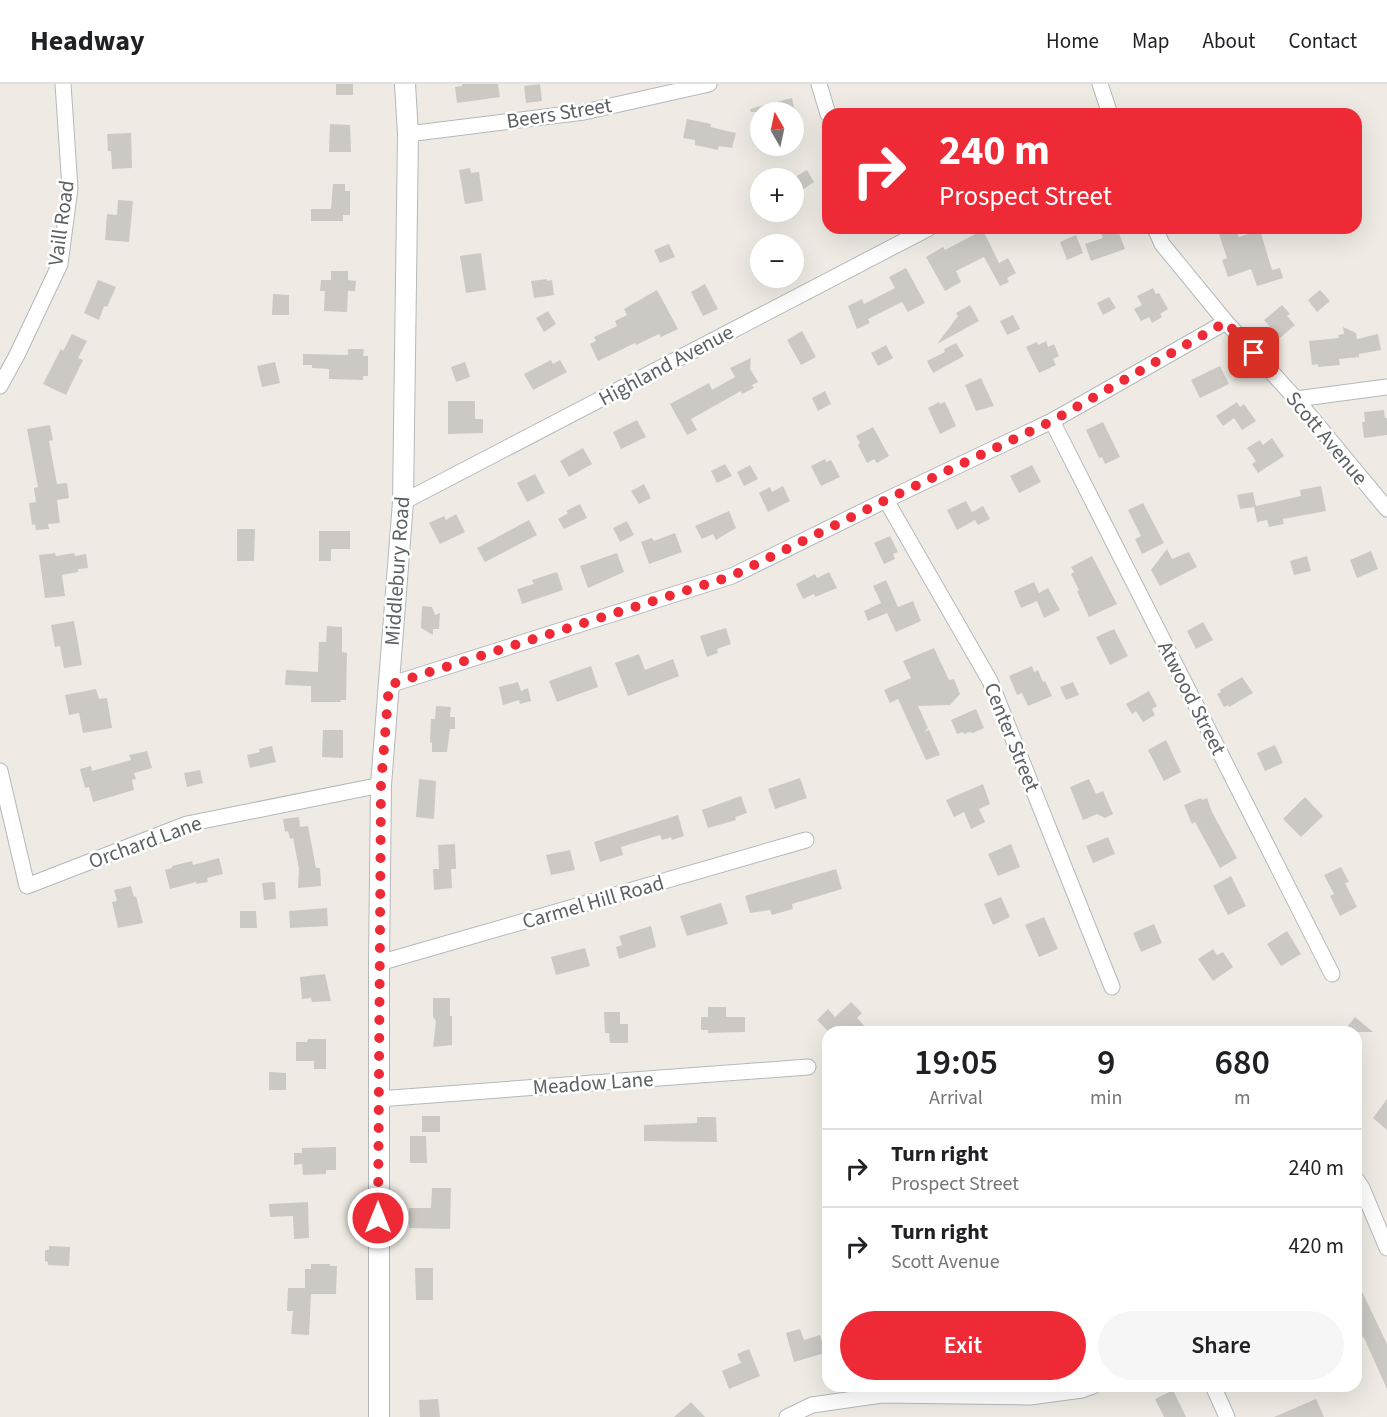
<!DOCTYPE html>
<html lang="en">
<head>
<meta charset="utf-8">
<style>
	body { margin:0; font-family:"Source Sans 3",sans-serif; background:#f6f6f6; color:#202124; height:100vh; display:flex; flex-direction:column; font-size:22px; white-space:nowrap }
	* { box-sizing:border-box; margin:0 }
	p { font-size:20px; color:#757577 }
	.icon { flex:none; width:33px; height:33px; fill:none; stroke:currentColor; stroke-width:2; stroke-linecap:round; stroke-linejoin:round }
	.map { position:relative; flex:1; overflow:hidden }
	.panel { position:absolute; left:822px; top:942px; width:540px; height:366px; display:flex; flex-direction:column; background:#fff; border-radius:18px; box-shadow:0 6px 24px #0002 }
	.panel>* { flex:none }
	.top-card { position:absolute; left:822px; top:24px; width:540px; height:126px; border-radius:18px; box-shadow:0 6px 24px #0002; background:#ef2a37; color:#fff; overflow:hidden }
	.needle { width:39px; rotate:351deg }
	.buttons { position:absolute; left:750px; top:18px; display:grid; gap:12px }
	.buttons a { display:grid; place-items:center; width:54px; height:54px; border-radius:50%; background:#fff; box-shadow:0 6px 24px #0002; font-size:30px }
	.pin { position:absolute; display:grid; place-items:center; width:51px; height:51px; color:#fff; margin:-26px; border-radius:12px; box-shadow:0 3px 9px #0006 }
	.me { position:absolute; width:66px; margin:-33px; rotate:0deg; stroke-linejoin:round; filter:drop-shadow(0 0 4px #0008) }
	.turn { display:flex; align-items:center; gap:21px; height:126px; padding:0 18px; font-size:27px }
	.turn .icon { width:78px; height:78px; stroke-width:2.5 }
	.turn b { display:block; font-size:42px; line-height:51px }
	.eta { display:flex; justify-content:space-evenly; align-items:center; height:102px; text-align:center }
	.eta b { font-size:36px; font-weight:600; line-height:42px }
	.button { display:flex; gap:12px; margin-top:auto; padding:12px 18px }
	.button a { flex:1; height:69px; border-radius:36px; background:#ef2a37; color:#fff; font-size:24px; font-weight:600; line-height:69px; text-align:center }
	.button a+a { background:#f6f6f6; color:#202124 }
	ul { padding:0; list-style:none }
	li { display:flex; align-items:center; gap:18px; height:78px; padding:0 18px; border-top:2px solid #e0e0e0 }
	li div { flex:1 }
	li b { display:block; font-size:22px }
	li em { font-style:normal }
	header { display:flex; align-items:center; gap:36px; box-sizing:border-box; height:84px; padding:0 30px; background:#fff; border-bottom:2px solid #e0e0e0 }
	header strong { font-size:28px }
	nav { display:flex; gap:33px; margin-inline-start:auto; font-size:21px }
	.map>svg:first-child { display:block }
</style>
</head>
<body>
<header>
<strong>Headway</strong>
<nav><a>Home</a><a>Map</a><a>About</a><a>Contact</a></nav>
</header>
<div class="map">
<svg width="1387" height="1333" viewBox="0 0 1387 1333">
	<rect width="100%" height="100%" fill="#efebe4"/>
	<path fill="#ccc8c3" d="M336 0H353V11H336Z
		M462 0H498L500 13 457 19 455 3 462 2Z
		M540 0 542 17 526 19 524 2Z
		M792 14 795 28H751L750 25Z
		M687 35 711 40 710 43 736 49 732 64 719 62 718 66 695 61V56L683 54Z
		M330 40 350 41 351 68H329Z
		M131 49 132 84 112 85 111 67H108L107 50Z
		M470 84 471 89 479 88 483 117 465 120 459 86Z
		M807 86 814 98 802 106 795 93Z
		M333 100H345V107H350V131H343V137H311V125H331Z
		M118 116 133 117 129 158 105 156 107 130 117 131Z
		M1099 144H1117L1125 165 1091 177 1085 160 1103 154Z
		M1217 144H1236L1239 153 1260 146 1272 186 1280 184 1283 194 1257 202 1251 185 1228 193 1222 176 1227 174Z
		M983 146 999 179 1008 174 1016 189 1007 194 1009 198 1000 202 984 173 956 187 961 198 945 207 926 173 943 163 945 166Z
		M1076 151 1083 169 1067 176 1060 158Z
		M669 160 675 173 660 179 654 166Z
		M481 169 486 206 466 209 460 172Z
		M906 184 925 219 908 228 902 218 868 235 870 239 857 245 848 222 862 215 864 220 895 204 889 193Z
		M331 187H348V196L356 197 355 207H348L347 228 324 227 325 207H320L321 196H331Z
		M547 195V197L552 196 554 211 534 214 531 197Z
		M98 196 116 203 107 223 104 222 99 236 84 229Z
		M705 200 718 225 703 232 691 208Z
		M1153 204 1156 210 1159 209 1168 225 1160 230 1162 233 1152 239 1149 233 1141 237 1134 225 1142 221 1137 212Z
		M657 206 678 245 661 253 659 250 636 261 635 259 598 277 590 260 596 257 594 253 617 242 615 237 627 231 624 225Z
		M1320 206 1330 217 1317 228 1308 216Z
		M273 210 289 211V231H272Z
		M1109 213 1116 224 1103 231 1097 219Z
		M970 221 979 237 937 260 958 232 956 229Z
		M1282 221 1290 230 1287 232 1295 241 1280 254 1264 236Z
		M548 227 556 240 544 248 536 234Z
		M1013 231 1020 245 1007 251 1000 237Z
		M1343 243 1356 249 1357 255 1378 250 1381 266 1359 270V273L1339 275 1340 281 1318 283V280L1312 281 1309 257 1339 254 1338 251 1344 250Z
		M802 247 816 273 801 281 787 256Z
		M72 250 87 257 78 274 83 276 66 311 43 300 61 265 63 267Z
		M1046 257 1048 263 1054 260 1059 272 1053 275 1056 281 1039 289 1026 263 1037 258 1038 261Z
		M956 259 964 272 933 289 927 277 945 268 944 265Z
		M886 261 893 274 878 282 871 269Z
		M348 265H364L363 272H368V292H363V296L329 295V285L312 284V281H303V270L348 271Z
		M751 274 750 285 758 298 752 301 754 304 742 310 741 307 691 335 697 346 687 351 670 320 709 299 712 306 735 293 730 284Z
		M551 276 553 280 560 276 567 288 533 306 524 290Z
		M275 278 280 299 262 303 257 282Z
		M465 278 470 293 456 298 451 283Z
		M1220 282 1229 300 1200 314 1191 296Z
		M981 294 994 322 976 327 965 301Z
		M825 307 831 320 818 327 812 314Z
		M448 317H475V335H483V349L448 350Z
		M939 318 940 320 945 318 956 342 940 350 928 324Z
		M1237 318 1240 323 1244 320 1256 337 1242 346 1234 334 1223 342 1216 332Z
		M1384 326 1385 334H1387V351L1364 354 1362 338H1365L1364 328Z
		M637 336 646 353 621 365 613 348Z
		M1103 338 1120 373 1105 380 1102 373 1099 374 1086 346Z
		M50 341 53 356 49 357 57 400 67 399 69 414 57 416 60 439 48 440 49 445 36 446 35 440 32 441 29 419 36 418 34 404 38 403 27 345Z
		M873 343 889 372 877 379 874 375 867 379 858 361 860 359 856 352Z
		M1272 354 1284 372 1258 389 1252 380 1256 377 1247 364 1260 356 1263 361Z
		M583 364 592 380 569 393 560 377Z
		M825 375 826 378 831 376 840 393 821 402 811 382Z
		M725 380 732 392 717 399 711 387Z
		M750 381 758 395 744 402 737 388Z
		M1032 381 1041 398 1019 409 1010 392Z
		M535 390 545 409 527 418 517 399Z
		M644 400 651 414 639 420 631 407Z
		M783 402 790 417 768 428 759 409 770 403 772 408Z
		M1321 402 1326 427 1283 435 1284 440 1269 443 1267 436 1257 438 1254 423 1240 425 1237 411 1253 408 1256 422 1301 412 1300 406Z
		M966 417 972 428 983 422 990 435 978 441 975 436 957 446 947 426Z
		M1143 419 1164 459 1142 470 1135 455 1141 452 1128 426Z
		M580 420 587 434 564 445 558 435 568 429 566 427Z
		M729 427 736 444 716 456 713 450 702 455 695 442Z
		M456 430 465 448 440 460 429 439 444 432 446 436Z
		M529 436 537 451 485 478 477 464Z
		M627 437 634 451 620 458 613 444Z
		M237 445H255L254 477H237Z
		M319 447H350V465H331V477H319Z
		M675 449 682 468 649 480 641 458 652 454 654 457Z
		M890 452 898 468 893 470 895 475 884 480 874 459Z
		M1167 465 1172 475 1189 468 1197 483 1160 502 1151 486Z
		M1371 467 1378 485 1357 494 1350 476Z
		M55 469 56 472 74 469 75 472 86 470 88 484 78 485V488L62 491 65 512 45 514 39 471Z
		M617 469 624 488 588 504 580 482Z
		M1092 472 1117 520 1089 533 1077 507 1079 506 1071 490 1074 488 1071 483Z
		M1307 472 1311 487 1294 491 1290 477Z
		M557 488 563 506 522 520 517 505 534 500 532 496Z
		M829 488 837 504 815 513 814 510 803 515 796 500 815 490 817 494Z
		M886 496 898 523 913 517 921 537 896 548 887 529 868 537 864 527 881 519 873 502Z
		M1034 498 1039 509 1048 504 1060 526 1044 534 1037 517 1021 524 1014 507Z
		M422 522 432 523 435 531 440 529 439 545H433V551L421 544Z
		M74 537 82 581 64 584 60 562 55 563 51 541Z
		M1203 538 1213 556 1196 565 1187 547Z
		M327 542 342 543V568L347 569 346 616H340L341 618H311V602L285 601 286 586 318 588 319 558H326Z
		M726 544 731 560 717 565 718 569 707 573 700 552Z
		M1114 545 1128 572 1110 581 1096 553Z
		M934 564 949 596 954 595 960 610 950 621 918 622 928 644 924 648 929 646 940 671 926 676 898 615 890 619 884 606 911 594 903 577Z
		M639 570 645 586 673 575 679 592 628 612 615 579Z
		M591 582 598 603 557 618 549 597Z
		M1032 582 1034 588 1038 586 1043 598 1045 597 1052 612 1028 622 1022 609 1017 611 1009 592Z
		M1242 593 1253 609 1229 623 1228 621 1224 623 1217 610 1221 608 1220 606Z
		M518 598 521 607 528 604 531 617 520 620 519 616 503 621 499 603Z
		M1073 598 1079 611 1066 616 1060 603Z
		M96 605 99 615 107 614 112 644 83 649 79 629 69 631 65 611Z
		M1149 607 1157 622 1152 625 1155 631 1143 638 1136 627 1132 630 1126 620Z
		M436 622 451 623 450 633H455V645H450L447 668H432V659L430 658 431 635H435Z
		M976 625 984 644 973 649 969 648 964 650 963 648 957 650 951 636Z
		M323 646H343V674L322 673Z
		M1166 656 1181 688 1164 697 1148 666Z
		M1275 661 1283 679 1265 687 1257 669Z
		M272 662 276 678 250 684 247 671 260 668 259 665Z
		M147 667 152 684 134 689 136 695 132 696 134 706 93 718 89 703 85 704 80 685 91 682 92 687 131 676 129 671Z
		M200 686 203 699 187 703 184 689Z
		M800 694 807 714 775 725 768 705Z
		M419 695 436 697 434 735 416 733Z
		M1089 695 1096 710 1103 707 1113 730 1105 734 1097 730 1083 736 1070 703Z
		M983 700 990 720 979 725 985 738 971 745 964 728 954 733 946 716Z
		M741 712 747 729 735 733 736 736 708 744 702 726Z
		M1305 713 1323 732 1301 753 1283 735Z
		M1201 714 1202 716 1207 714 1212 728 1237 774 1220 784 1195 738 1192 740 1184 721Z
		M678 731 684 752 672 756 671 753 662 756 660 751 621 763 623 771 600 778 594 758Z
		M299 733 300 743 308 742 316 784H320L321 802 298 804 299 785 293 754 290 755 288 747 285 748 283 735Z
		M1108 753 1115 770 1093 779 1086 762Z
		M455 760 456 785H451L452 804 434 806 433 785H439L438 761Z
		M1011 760 1020 783 998 792 988 770Z
		M570 766 575 786 551 791 546 771Z
		M219 774 223 790 207 794 208 798 196 800V798L170 805 165 786 172 784V782L192 777 193 781Z
		M1341 783 1349 798 1345 799 1357 823 1340 832 1330 812 1334 810 1324 791Z
		M836 785 842 805 792 820 793 825 772 831 770 826 750 829 745 812Z
		M1231 792 1246 822 1228 831 1213 802Z
		M275 798 276 815 264 816 262 799Z
		M131 802 134 813 136 812 143 839 118 844 112 818 117 817 114 806Z
		M1001 813 1010 833 993 841 984 820Z
		M721 819 728 840 687 852 680 832Z
		M327 824 328 842 290 844 289 827Z
		M240 827H256L257 844H240Z
		M1044 833 1058 865 1039 873 1025 841Z
		M1154 840 1162 859 1141 868 1133 849Z
		M651 842 656 863 619 875 616 863 622 861 619 852Z
		M1287 847 1301 870 1281 882 1267 860Z
		M585 864 590 882 556 891 551 873Z
		M1213 865 1217 871 1223 868 1233 883 1213 897 1198 875Z
		M325 890 331 917 312 918 311 914 302 915 300 893Z
		M433 914H450V932H452V961L433 963 436 937 433 933Z
		M851 918 862 929 857 934 870 948H829L817 936 828 925 835 933Z
		M708 923H726V933H745V948L708 949V946H701V933H708Z
		M604 928H620V940H628V959H610L609 949H605Z
		M1355 933 1373 948H1343Z
		M308 955H326V985H314V977H296V958H307Z
		M269 988 286 989V1006H269Z
		M1387 1015V1046L1373 1034Z
		M422 1032H440V1048H422Z
		M697 1033H716L717 1058 644 1057V1041L697 1039Z
		M410 1052H426L427 1079H410Z
		M336 1063V1086H326V1090L303 1091 302 1080 294 1081V1069H302V1064Z
		M432 1104H451L450 1145 409 1144V1124H431Z
		M308 1118 309 1154 294 1155 293 1132 270 1133 269 1120Z
		M49 1162 70 1163 69 1182 48 1181V1178L45 1177V1166H49Z
		M311 1180H330V1182H337L336 1210H311L309 1251 291 1250 293 1227H287L288 1204H305V1185H311Z
		M415 1184H433V1216H416Z
		M1356 1195 1387 1260V1305L1365 1256 1362 1252 1356 1255Z
		M800 1245 804 1256 820 1251 825 1269 794 1278 786 1249Z
		M749 1265 760 1292 729 1305 722 1287 741 1279 737 1270Z
		M1173 1306 1186 1333H1164L1155 1315Z
		M438 1315 440 1333H420L419 1316Z
		M1316 1315 1324 1333H1274Z
		M691 1318 705 1333H674Z"/>
	<g fill="none" stroke-linecap="round" stroke-linejoin="round">
		<g stroke="#b4b8bb" stroke-width="17">
			<path id="minor" d="M819 0 828 30
				M1100 0 1110 30
				M408 50 584 28 709 0
				M1155 144 1162 160 1226 238 1296 315 1387 425
				M0 302 17 271 60 180 70 104 63 0
				M1296 315 1387 303
				M1052 337 1332 890
				M886 416 990 597 1112 903
				M403 418 929 144
				M389 601 732 492 886 416 1052 337 1226 238
				M0 687 27 802 187 740 381 701
				M379 879 806 756
				M378 1015 808 983
				M1356 1095 1362 1104 1387 1164
				M1213 1302 1227 1333
				M787 1333 812 1321 882 1311 1030 1313 1082 1306 1093 1302"/>
		</g>
		<g stroke="#b4b8bb" stroke-width="22">
			<path id="tertiary" d="M379 1333V879L381 701 403 418 408 50 405 0"/>
		</g>
		<use href="#minor" stroke="#fff" stroke-width="15"/>
		<use href="#tertiary" stroke="#fff" stroke-width="20"/>
	</g>
	<g fill="none" stroke-linecap="round" stroke-linejoin="round">
		<path stroke="#ef2a37" stroke-width="10" stroke-dasharray="0 18" d="M378 1134 381 701 389 601 732 492 886 416 1052 337 1226 238 1254 269"/>
	</g>
	<g text-anchor="middle" stroke-width="5" stroke-linejoin="round" paint-order="stroke">
		<g font-size="21" fill="#5c6165" stroke="#fff">
			<text transform="translate(559 29) rotate(-9)" y="7">Beers Street</text>
			<text transform="translate(61 139) rotate(-82)" y="7">Vaill Road</text>
			<text transform="translate(666 281) rotate(-28)" y="7">Highland Avenue</text>
			<text transform="translate(1327 354) rotate(50)" y="7">Scott Avenue</text>
			<text transform="translate(397 487) rotate(-86)" y="7">Middlebury Road</text>
			<text transform="translate(1192 614) rotate(63)" y="7">Atwood Street</text>
			<text transform="translate(1012 653) rotate(68)" y="7">Center Street</text>
			<text transform="translate(145 758) rotate(-20)" y="7">Orchard Lane</text>
			<text transform="translate(593 818) rotate(-16)" y="7">Carmel Hill Road</text>
			<text transform="translate(593 999) rotate(-4)" y="7">Meadow Lane</text>
		</g>
	</g>
</svg>
<div class="buttons">
<a><svg class="needle" viewBox="-14 -14 28 28"><path d="M0-13l5 13h-10z" fill="#e53935"/><path d="M0 13l5-13h-10z" fill="#757577"/></svg></a>
<a>+</a>
<a>−</a>
</div>
<div class="pin" style="left:1254px;top:269px;background:#d93025"><svg class="icon" aria-label="arrive" viewBox="0 0 24 24"><path d="M6 21V4h12l-3 4 3 4H6"/></svg></div>
<svg class="me" style="left:378px;top:1134px" viewBox="-20 -20 40 40"><circle r="17" fill="#ef2a37" stroke="#fff" stroke-width="3"/><path d="M0-11L8 9 0 5-8 9z" fill="#fff"/></svg>
<div class="top-card">
<div class="turn"><svg class="icon" aria-label="right" viewBox="0 0 24 24"><path d="M7 20v-9h11M14 6l5 5-5 5"/></svg><div><b>240 m</b>Prospect Street</div></div>
</div>
<section class="panel">
<div class="eta">
<div><b>19:05</b><p>Arrival</p></div>
<div><b>9</b><p>min</p></div>
<div><b>680</b><p>m</p></div>
</div>
<ul>
<li><svg class="icon" aria-label="right" viewBox="0 0 24 24"><path d="M7 20v-9h11M14 6l5 5-5 5"/></svg><div><b>Turn right</b><p>Prospect Street</p></div><em>240 m</em></li>
<li><svg class="icon" aria-label="right" viewBox="0 0 24 24"><path d="M7 20v-9h11M14 6l5 5-5 5"/></svg><div><b>Turn right</b><p>Scott Avenue</p></div><em>420 m</em></li>
</ul>
<div class="button"><a>Exit</a><a>Share</a></div>
</section>
</div>
</body>
</html>
